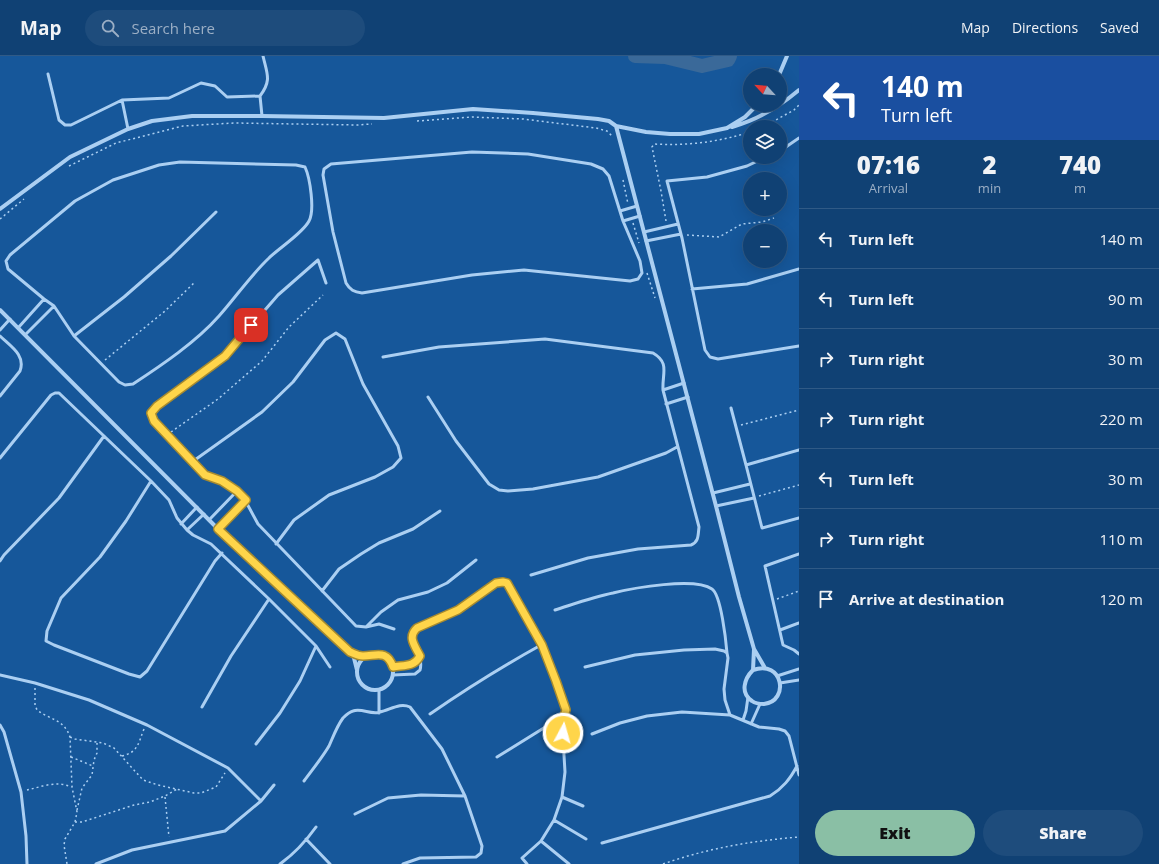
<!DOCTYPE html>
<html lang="en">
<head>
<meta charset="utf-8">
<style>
	body { margin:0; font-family:"Open Sans",sans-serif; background:#1e4c7c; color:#f1f3f6; height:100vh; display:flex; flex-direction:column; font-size:15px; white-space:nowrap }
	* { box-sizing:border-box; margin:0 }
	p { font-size:13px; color:#9cafc5 }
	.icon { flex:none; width:22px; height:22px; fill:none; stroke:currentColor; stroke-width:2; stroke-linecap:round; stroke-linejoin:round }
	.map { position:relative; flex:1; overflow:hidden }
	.details { display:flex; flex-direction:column; background:#104174; width:360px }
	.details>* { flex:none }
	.banner { background:#1a4fa0; color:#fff; overflow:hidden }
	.needle { width:26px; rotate:296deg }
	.fabs { position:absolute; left:743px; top:12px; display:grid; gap:8px }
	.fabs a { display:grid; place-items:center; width:44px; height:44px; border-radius:50%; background:#104174; box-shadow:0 4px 16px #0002,0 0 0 1px #305a86; font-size:20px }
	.pin { position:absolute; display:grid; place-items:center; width:34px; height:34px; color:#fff; margin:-17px; border-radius:8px; box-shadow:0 2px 6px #0006 }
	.me { position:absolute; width:44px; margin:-22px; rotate:6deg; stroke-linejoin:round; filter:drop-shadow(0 0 3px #0008) }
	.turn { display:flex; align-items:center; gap:14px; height:84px; padding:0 16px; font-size:18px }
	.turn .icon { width:52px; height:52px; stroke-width:2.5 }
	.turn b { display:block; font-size:28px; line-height:34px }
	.eta { display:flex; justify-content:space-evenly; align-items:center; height:68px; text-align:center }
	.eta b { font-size:24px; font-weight:800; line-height:28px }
	.cta { display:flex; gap:8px; margin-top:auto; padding:8px 16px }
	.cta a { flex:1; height:46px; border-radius:24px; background:#8abfa5; color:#111; font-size:16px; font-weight:800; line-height:46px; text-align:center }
	.cta a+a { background:#1e4c7c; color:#f1f3f6 }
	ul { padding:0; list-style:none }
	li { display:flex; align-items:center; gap:12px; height:60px; padding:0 16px; border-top:1px solid #305a86 }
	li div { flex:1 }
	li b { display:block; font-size:15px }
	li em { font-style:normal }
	header { display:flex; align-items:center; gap:24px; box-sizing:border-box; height:56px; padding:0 20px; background:#104174; border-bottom:1px solid #305a86 }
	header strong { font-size:19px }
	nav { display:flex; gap:22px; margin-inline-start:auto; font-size:14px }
	.search { width:280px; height:36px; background:#1e4c7c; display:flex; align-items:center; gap:10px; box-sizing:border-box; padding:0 14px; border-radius:22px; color:#9cafc5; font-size:15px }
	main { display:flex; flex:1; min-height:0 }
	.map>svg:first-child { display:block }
</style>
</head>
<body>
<header>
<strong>Map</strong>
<div class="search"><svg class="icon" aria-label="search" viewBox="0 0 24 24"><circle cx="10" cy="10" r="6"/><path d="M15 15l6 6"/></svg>Search here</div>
<nav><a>Map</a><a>Directions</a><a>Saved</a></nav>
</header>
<main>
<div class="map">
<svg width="799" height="808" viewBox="0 0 799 808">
	<rect width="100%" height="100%" fill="#16579a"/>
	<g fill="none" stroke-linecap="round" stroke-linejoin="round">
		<path stroke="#3a6999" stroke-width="14" d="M635 0 665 1 702 10 728 4 730 0"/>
		<path stroke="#abcff2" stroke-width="1.5" stroke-dasharray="2 3" stroke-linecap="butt" d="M417 65 472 61 523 63 596 72 607 75 612 80
			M763 71 794 54 799 49
			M69 110 116 87 183 70 234 67 357 69 372 68
			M623 124 628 148
			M0 163 24 143
			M666 165 661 135 652 91 654 88C687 90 718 86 750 76
			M633 167 639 187
			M687 179 719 181 742 168 762 166 774 162
			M647 217 655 242
			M105 304 165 255 195 226
			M741 369 799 354
			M171 376 218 343 262 305 289 271 323 239
			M759 440 799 429
			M777 543 799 535
			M35 632V649L37 654C50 664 64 663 70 681L72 731 77 756 75 766 65 783 64 789 67 808
			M70 681 75 683 103 687 114 692 143 724 158 729 194 737H201L216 731 225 717
			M122 700C138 696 138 688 144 673
			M71 701 93 710
			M27 734C41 731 57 724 71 731
			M165 741 169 781
			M77 754 82 732 92 719 94 704 97 697V687
			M75 766H82L134 749 150 746 165 740 177 733
			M663 808C708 792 752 785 799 781"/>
		<path stroke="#abcff2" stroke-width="3" d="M48 18 59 64 65 69H71L122 44 128 73
			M260 40C272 24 267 18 263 0
			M122 44 169 42 201 27 215 30 227 41 260 40 262 60
			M780 95 799 82
			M472 96 528 98 591 108 603 113 609 120 623 165 640 205 642 217 638 223 630 225 524 214 472 219 362 237C354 236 350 234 346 227L333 176 323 119 324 113 331 108Z
			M766 101 747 110 707 121 667 125 682 182 705 294 710 301 718 303 799 290
			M180 106 296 109 305 111C310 122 315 154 309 165 303 177 279 192 269 202 250 220 236 241 219 260 196 286 162 309 133 328L125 329 119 326 74 280 54 250 44 243 8 213 6 205 10 199 75 145 113 124 159 109Z
			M620 155 637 150
			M623 165 640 160
			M644 176 678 168
			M646 185 681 178
			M326 227 318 204 278 239 225 300 157 350 151 357 154 365 205 419 222 425 237 435 245 444 258 468 356 570 366 571 379 568 394 573
			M692 233 747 228 799 213
			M18 272 44 243
			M0 274 10 263
			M25 279 54 250
			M0 280C10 290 26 299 20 315L0 340
			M74 280 124 241 171 200 216 156
			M383 301 439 291 545 283 653 297C670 307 662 317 663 334L699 471C698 479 699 486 691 489L638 493 588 502 531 519
			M663 334 684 327
			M428 341 456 385 489 428 499 434 508 435 533 433 598 421 666 397 677 391
			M666 348 688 341
			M731 352 746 409
			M799 394 746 409 762 472 799 462
			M0 402 51 339 55 337H59L151 425 169 444 177 462 187 474 193 479 211 488 269 543 316 590 330 611
			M192 406 262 356 293 326 325 284 336 277 345 283 363 328 398 390 401 402 393 411 375 421 329 439 294 464 276 488
			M151 425 126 465 100 501 61 542 47 575 46 585 54 589 129 618 140 621 147 615 215 505 222 497
			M713 437 750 428
			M716 450 754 442
			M209 464 237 435
			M181 468 197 451
			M218 473 245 444
			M187 474 204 458
			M799 498 765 510 783 589 794 594 799 598
			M0 505 4 499 59 442 104 380
			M322 535 339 513 361 498 379 487 413 473 440 455
			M555 554C574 548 593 541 613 537 633 532 695 521 712 533 721 539 726 585 727 597
			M366 571 381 556 398 544 428 536 447 527 476 504
			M780 574 799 567
			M393 611C405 609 414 611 420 600
			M585 611 635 599 684 594 715 593 724 595 727 597 728 602 724 633 725 644 730 659
			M0 619 35 627 89 644 147 669 228 712 261 745
			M393 619 415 618 420 614C425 597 403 584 417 572L458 554 496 527C502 525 506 526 510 531L541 589 556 625 565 654 562 666 565 716 562 741 554 764 541 785 522 802 527 808
			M777 620 799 613
			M780 627 799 624
			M202 651 231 600 269 543
			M379 657V634
			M430 658C466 633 503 610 541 589
			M743 664 746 655 748 641
			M751 668 760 648
			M0 669 4 676 21 736 26 780 27 808
			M592 678 620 667 647 660 682 656 730 659 759 671 779 673 785 675 789 680 799 719
			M256 688 280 657 300 625 316 590
			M497 701 547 670 562 666
			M304 725C312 714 322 702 329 690 333 681 337 670 343 662 346 659 349 656 353 655 362 652 371 659 380 656 390 654 400 646 410 651L442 693 465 740 482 790 481 797 476 801 420 802 403 808
			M562 741 583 750
			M355 758 388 742 421 739 465 740
			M554 764 586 783
			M306 783 330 808
			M541 785 569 808
			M602 787 770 740C783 732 790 723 797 710
			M96 808 132 794 225 775 261 745 274 729
			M280 808C294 798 306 785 316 771"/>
		<path stroke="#abcff2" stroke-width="4" d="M779 19 787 0
			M616 70 716 450 739 541 754 593 765 612
			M732 71C757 64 779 51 799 34
			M0 153 70 101 128 73 152 65 192 60H262L384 62 473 53 533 57 598 63 609 65 616 70 646 76 670 78H699L727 72 745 61 757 49
			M0 254 218 473 350 596 354 602 357 614
			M351 596 356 599H367
			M357 616a18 18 0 1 1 36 0a18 18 0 1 1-36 0Z
			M753 614C783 603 790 645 764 648 760 648 756 648 752 645 740 637 744 623 753 614L754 593"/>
	</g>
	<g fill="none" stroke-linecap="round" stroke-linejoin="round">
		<g stroke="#a68a30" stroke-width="10">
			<path id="route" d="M251 269 225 300 157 350 151 357 154 365 205 419 222 425 237 435 246 444 218 473 350 596C355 598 358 600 363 600 376 600 387 593 393 611 405 609 414 611 420 600 415 590 407 581 417 572L458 554 496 527 503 526 507 527 542 589 556 625 566 654 562 666 563 677"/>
		</g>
		<use href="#route" stroke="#ffd54a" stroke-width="7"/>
	</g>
</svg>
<div class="fabs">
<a><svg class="needle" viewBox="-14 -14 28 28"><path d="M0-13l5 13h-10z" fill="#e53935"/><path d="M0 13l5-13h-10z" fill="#9cafc5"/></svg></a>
<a><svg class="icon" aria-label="layers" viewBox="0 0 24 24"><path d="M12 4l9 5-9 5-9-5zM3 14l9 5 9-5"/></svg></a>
<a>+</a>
<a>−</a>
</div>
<div class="pin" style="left:251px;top:269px;background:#d93025"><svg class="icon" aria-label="arrive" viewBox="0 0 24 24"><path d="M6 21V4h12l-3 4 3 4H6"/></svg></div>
<svg class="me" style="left:563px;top:677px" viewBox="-20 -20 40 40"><circle r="17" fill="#ffd54a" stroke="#fff" stroke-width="3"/><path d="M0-11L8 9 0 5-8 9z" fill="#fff"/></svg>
</div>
<section class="details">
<div class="banner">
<div class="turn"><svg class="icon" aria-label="left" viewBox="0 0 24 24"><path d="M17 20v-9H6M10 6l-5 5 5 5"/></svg><div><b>140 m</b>Turn left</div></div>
</div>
<div class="eta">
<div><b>07:16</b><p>Arrival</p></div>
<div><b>2</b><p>min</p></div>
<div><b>740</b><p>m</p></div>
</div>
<ul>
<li><svg class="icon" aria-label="left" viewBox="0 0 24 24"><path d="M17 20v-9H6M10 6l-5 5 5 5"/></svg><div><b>Turn left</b></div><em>140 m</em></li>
<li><svg class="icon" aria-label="left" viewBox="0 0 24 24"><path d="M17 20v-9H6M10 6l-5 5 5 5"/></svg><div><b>Turn left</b></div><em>90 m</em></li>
<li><svg class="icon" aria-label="right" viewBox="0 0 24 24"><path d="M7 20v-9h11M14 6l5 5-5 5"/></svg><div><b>Turn right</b></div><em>30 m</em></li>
<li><svg class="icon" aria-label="right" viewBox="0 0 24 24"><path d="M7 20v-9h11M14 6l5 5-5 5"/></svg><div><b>Turn right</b></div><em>220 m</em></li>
<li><svg class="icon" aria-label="left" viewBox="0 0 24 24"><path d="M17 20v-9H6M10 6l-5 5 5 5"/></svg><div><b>Turn left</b></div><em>30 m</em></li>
<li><svg class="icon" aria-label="right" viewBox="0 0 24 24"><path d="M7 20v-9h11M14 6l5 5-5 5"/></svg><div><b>Turn right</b></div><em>110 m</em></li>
<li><svg class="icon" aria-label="arrive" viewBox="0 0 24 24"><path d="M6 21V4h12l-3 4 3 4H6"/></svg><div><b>Arrive at destination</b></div><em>120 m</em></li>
</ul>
<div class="cta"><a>Exit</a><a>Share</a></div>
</section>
</main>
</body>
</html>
